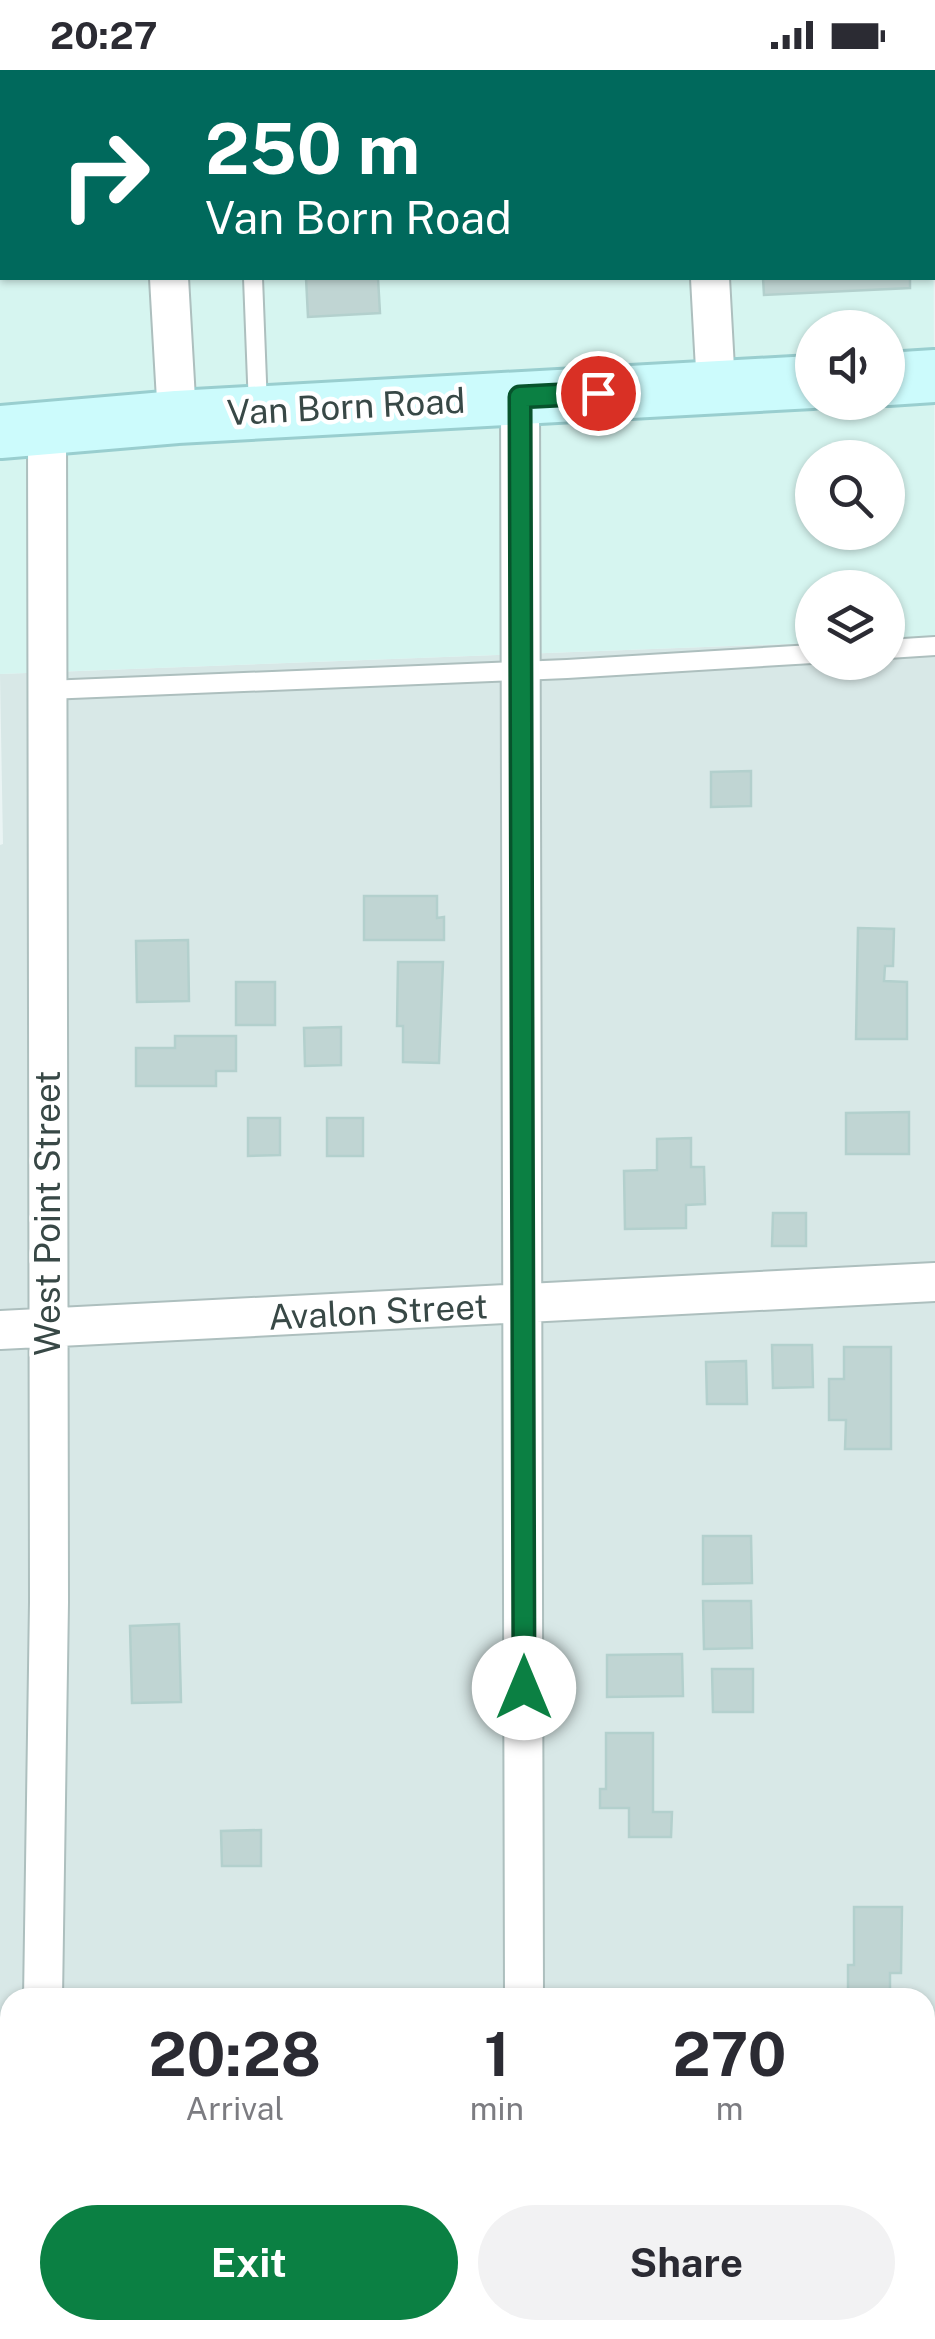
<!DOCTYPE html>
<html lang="en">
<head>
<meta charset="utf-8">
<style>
	body { margin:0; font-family:"Public Sans",sans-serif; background:#f2f2f3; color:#2b2b33; height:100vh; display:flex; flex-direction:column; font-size:38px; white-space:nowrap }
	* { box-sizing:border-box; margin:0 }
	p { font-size:32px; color:#7c7c81 }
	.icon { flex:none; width:55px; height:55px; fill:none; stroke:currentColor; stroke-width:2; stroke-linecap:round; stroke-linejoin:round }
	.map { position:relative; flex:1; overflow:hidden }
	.drawer { position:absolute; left:0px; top:1918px; width:935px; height:352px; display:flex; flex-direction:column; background:#fff; border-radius:30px 30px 0 0; box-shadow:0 2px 8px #0004 }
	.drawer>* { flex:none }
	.hud { position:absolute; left:0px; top:0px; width:935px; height:210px; box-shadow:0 2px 8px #0004; background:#00695c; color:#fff; overflow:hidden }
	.fabs { position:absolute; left:795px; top:240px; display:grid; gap:20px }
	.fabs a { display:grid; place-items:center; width:110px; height:110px; border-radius:50%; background:#fff; box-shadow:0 2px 8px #0004; font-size:50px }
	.pin { position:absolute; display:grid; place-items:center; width:85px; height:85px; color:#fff; margin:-42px; border:5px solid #fff; border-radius:50%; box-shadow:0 2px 10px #0007 }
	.me { position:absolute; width:110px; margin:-55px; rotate:0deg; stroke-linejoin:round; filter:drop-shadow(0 0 8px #0008) }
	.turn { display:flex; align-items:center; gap:35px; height:210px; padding:0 40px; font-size:45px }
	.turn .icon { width:130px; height:130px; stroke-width:2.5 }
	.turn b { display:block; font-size:70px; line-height:85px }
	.eta { display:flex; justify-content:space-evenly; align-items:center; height:170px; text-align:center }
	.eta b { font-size:60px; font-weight:700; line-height:70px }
	.button { display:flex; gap:20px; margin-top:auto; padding:20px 40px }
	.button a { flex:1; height:115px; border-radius:60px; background:#0b8043; color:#fff; font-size:40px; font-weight:700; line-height:115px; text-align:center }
	.button a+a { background:#f2f2f3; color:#2b2b33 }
	.status { display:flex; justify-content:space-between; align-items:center; height:70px; padding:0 50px; background:#fff; direction:ltr }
	.status svg { height:28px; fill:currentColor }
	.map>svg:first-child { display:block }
</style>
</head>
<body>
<div class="status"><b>20:27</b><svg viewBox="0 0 49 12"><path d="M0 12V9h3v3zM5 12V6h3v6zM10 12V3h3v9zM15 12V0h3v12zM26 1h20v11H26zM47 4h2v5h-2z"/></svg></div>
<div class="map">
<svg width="935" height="2269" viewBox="0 0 935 2269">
	<rect width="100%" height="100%" fill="#eaf4f4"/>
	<path fill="#d8e8e7" d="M110 0H935V62L932 2Z
		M935 569V2269H359L262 2260H925V1928H10V2218L0 2212V775L3 774 0 604 812 573V592H888V570Z"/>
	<path fill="#d6f5f0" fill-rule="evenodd" d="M0 0 110 2H2V208H932L933 54 935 569 888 570V518H812V573L0 604ZM812 258H888V332H812ZM812 388H888V462H812Z"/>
	<path fill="#b5c2e6" d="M935 2133V2269H791L698 2260H925V2134Z"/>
	<path fill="#c0d5d3" stroke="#b3d0cd" stroke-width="2.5" d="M306 208H378L380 243 308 247Z
		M763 208H910V218L764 225Z
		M751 701V736L711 737V702Z
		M364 826H437V848L444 847V870H364Z
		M858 858 894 859 893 896H885L884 911 907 912V969H856Z
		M188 870 189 931 137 932 136 871Z
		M398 892H443L439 993 403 992V956H397Z
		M236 912H275V955H236Z
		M341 957V995L305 996 304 958Z
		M175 966H236V1001H216V1016H136V978H175Z
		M909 1042V1084H846V1043Z
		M248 1048H280V1085L248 1086Z
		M327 1048H363V1086H327Z
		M691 1068V1097H704L705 1134 686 1135V1158L625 1159 624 1101 657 1100V1069Z
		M773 1143H806V1176H772Z
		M772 1275H812L813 1317 773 1318Z
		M844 1277H891V1379H845L846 1350H829V1309H844Z
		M746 1291 747 1334H707L706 1292Z
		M703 1466H751L752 1513 703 1514Z
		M703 1531H751L752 1578 704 1579Z
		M179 1554 181 1632 132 1633 130 1556Z
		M682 1584 683 1626 607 1627V1585Z
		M712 1599H753V1642H713Z
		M606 1663H653V1742H672L671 1767H629V1738H600V1719H606Z
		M261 1760V1796H222L221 1761Z
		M854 1837H902L901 1903H890V1928H848V1895H854Z"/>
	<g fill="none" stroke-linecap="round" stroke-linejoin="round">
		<g stroke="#adbfbe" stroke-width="22">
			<path id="service" d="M253 208 258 337
				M888 579 935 576
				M47 620 567 599 812 584"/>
		</g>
		<g stroke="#adbfbe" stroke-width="42">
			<path id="minor" d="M156 0V2
				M696 0V2
				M169 208 177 347
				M710 208 716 317
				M520 327 524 1928
				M0 1260 935 1212
				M43 1928 49 1532 47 359
				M925 2110 935 2109"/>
		</g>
		<g stroke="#99cecf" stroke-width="58">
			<path id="secondary" d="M888 309 935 306
				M0 362 177 347 812 312"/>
		</g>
		<use href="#service" stroke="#fff" stroke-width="18"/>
		<use href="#minor" stroke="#fff" stroke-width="38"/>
		<use href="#secondary" stroke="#ccfbfc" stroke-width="52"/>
	</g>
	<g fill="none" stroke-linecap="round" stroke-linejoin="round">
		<g stroke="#07532c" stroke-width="25">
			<path id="route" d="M524 1618 520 327 598 323"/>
		</g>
		<use href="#route" stroke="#0b8043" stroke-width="18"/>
	</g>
	<g text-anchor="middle" stroke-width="9" stroke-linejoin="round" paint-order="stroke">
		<g font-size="35" fill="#384846" stroke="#fff">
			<text transform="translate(346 337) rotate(-3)" y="12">Van Born Road</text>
			<text transform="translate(48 1143) rotate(-90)" y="12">West Point Street</text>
			<text transform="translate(378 1242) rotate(-3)" y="12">Avalon Street</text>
		</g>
	</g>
</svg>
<div class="fabs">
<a><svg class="icon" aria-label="sound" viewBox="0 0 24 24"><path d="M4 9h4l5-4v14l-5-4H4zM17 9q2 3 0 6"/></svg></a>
<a><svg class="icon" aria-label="search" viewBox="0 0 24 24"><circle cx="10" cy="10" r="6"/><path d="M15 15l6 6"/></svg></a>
<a><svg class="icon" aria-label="layers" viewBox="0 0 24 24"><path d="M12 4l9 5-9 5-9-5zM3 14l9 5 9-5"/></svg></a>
</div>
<div class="pin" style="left:598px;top:323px;background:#d93025"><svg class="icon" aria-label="arrive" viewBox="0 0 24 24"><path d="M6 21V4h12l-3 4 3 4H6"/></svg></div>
<svg class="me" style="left:524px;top:1618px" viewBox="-20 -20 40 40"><circle r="19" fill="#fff"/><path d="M0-13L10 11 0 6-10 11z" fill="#0b8043"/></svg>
<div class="hud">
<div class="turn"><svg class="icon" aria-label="right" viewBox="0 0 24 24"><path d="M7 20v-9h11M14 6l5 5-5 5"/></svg><div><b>250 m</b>Van Born Road</div></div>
</div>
<section class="drawer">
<div class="eta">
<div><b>20:28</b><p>Arrival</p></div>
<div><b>1</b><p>min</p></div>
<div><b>270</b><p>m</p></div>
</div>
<div class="button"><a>Exit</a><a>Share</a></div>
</section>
</div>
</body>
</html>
